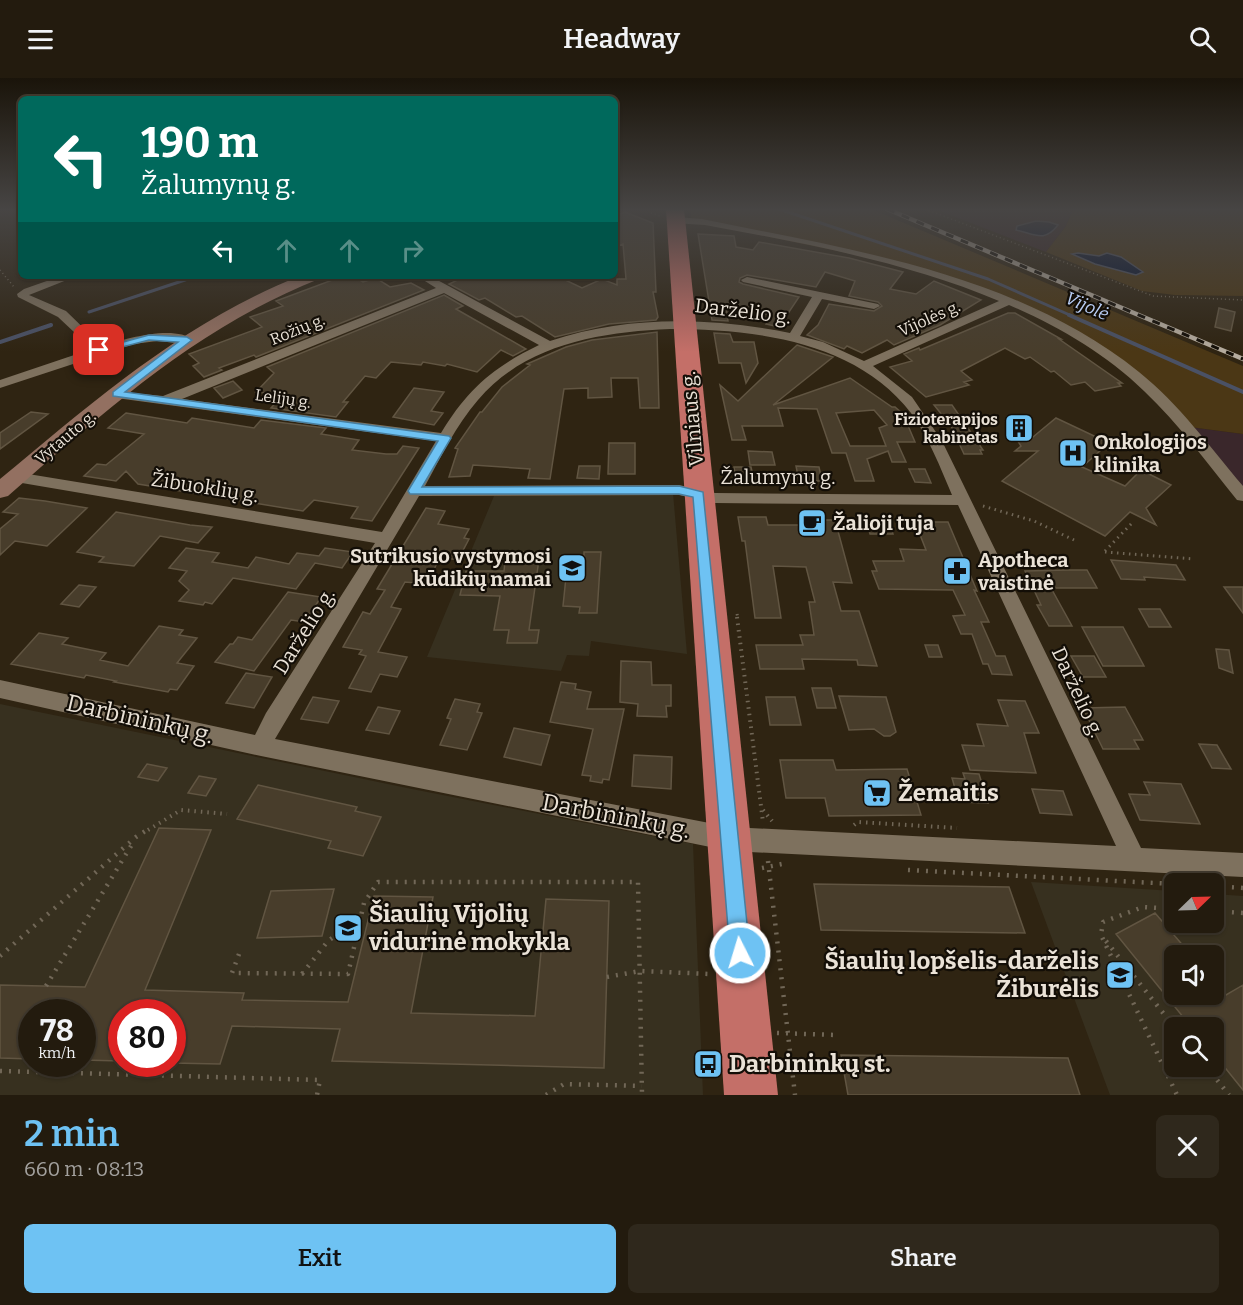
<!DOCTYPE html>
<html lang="en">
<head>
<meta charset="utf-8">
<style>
	body { margin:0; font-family:Bitter,serif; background:#2f281c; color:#f1f3f6; height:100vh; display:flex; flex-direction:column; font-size:22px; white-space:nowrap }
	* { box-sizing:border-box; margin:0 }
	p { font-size:20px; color:#a3a19e }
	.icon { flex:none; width:33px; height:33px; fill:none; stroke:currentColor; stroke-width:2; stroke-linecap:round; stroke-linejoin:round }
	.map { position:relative; height:1017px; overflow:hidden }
	.side { display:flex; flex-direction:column; background:#231b0e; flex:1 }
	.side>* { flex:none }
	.banner { position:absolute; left:18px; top:18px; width:600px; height:183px; border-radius:9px; box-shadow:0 2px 4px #0004,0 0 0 2px #40392e; background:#00695c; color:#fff; overflow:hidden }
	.needle { width:39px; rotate:67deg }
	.fabs { position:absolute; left:1164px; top:795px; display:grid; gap:12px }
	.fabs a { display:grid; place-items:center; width:60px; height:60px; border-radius:9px; background:#231b0e; box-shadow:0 2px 4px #0004,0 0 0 2px #40392e; font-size:30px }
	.speed { position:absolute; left:18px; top:921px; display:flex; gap:12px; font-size:30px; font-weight:700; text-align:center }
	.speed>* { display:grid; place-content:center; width:78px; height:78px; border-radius:50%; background:#231b0e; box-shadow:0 2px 4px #0004,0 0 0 2px #40392e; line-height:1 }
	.speed small { font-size:15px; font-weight:400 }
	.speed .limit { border:9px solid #d22; background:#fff; color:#111 }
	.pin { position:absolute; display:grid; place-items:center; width:51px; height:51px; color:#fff; margin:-26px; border-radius:12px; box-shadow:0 3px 9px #0006 }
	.me { position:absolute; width:66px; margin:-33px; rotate:355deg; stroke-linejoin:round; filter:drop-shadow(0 0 4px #0008) }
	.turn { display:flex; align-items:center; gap:21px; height:126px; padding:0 24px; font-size:27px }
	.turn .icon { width:78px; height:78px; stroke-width:2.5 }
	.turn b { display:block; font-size:42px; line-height:51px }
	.lanes { display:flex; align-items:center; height:57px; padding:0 24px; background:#0003; justify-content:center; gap:30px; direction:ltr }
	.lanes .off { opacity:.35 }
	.round { display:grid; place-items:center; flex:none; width:63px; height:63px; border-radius:9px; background:#2f281c }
	.head { display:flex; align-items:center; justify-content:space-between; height:102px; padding:0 24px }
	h1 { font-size:36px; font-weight:600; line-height:45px; color:#6ec2f3 }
	.primary-button { display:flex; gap:12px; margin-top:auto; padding:12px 24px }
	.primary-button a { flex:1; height:69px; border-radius:9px; background:#6ec2f3; color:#111; font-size:24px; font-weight:600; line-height:69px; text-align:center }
	.primary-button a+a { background:#2f281c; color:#f1f3f6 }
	header { display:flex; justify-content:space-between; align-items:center; height:78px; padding:0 24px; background:#231b0e; font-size:27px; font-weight:600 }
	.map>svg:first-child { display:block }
</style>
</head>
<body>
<header><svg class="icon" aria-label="menu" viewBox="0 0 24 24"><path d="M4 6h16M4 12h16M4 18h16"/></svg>Headway<svg class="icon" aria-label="search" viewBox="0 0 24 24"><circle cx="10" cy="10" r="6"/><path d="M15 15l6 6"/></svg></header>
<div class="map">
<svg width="1243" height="1017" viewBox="0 0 1243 1017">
	<rect width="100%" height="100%" fill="#2f2412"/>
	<path fill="#3a272b" d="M935 131H1073L1066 148 1046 174Z
		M1182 348 1243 356V418Z"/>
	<path fill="#37301f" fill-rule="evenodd" d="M673 415 687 576 591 563 589 578 567 577 561 593 427 579 494 418Z
		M0 626 412 711 693 766 703 1017H0ZM32 934H82V986H32ZM122 934H172V986H122Z
		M1031 804 1174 813V844H1214V816L1243 818V1017H1110ZM1174 878H1214V916H1174ZM1174 950H1214V988H1174Z"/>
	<path fill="#4b3715" d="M690 131H871L1243 288V356L1182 348 1160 321 1082 260 980 211 871 180 692 143Z
		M1073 131H1243V218L1175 217 1142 213 1046 174 1066 148Z"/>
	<path fill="#051334" stroke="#4a5165" stroke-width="1.5" d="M1036 143 1049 144 1058 147C1044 165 1035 156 1016 152L1017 148Z
		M1078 175 1099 178 1107 175 1121 179 1143 194 1136 197 1095 186 1072 176Z"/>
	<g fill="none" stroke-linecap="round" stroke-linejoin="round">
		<path stroke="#4a5165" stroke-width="3" d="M779 131 988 201 1072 238
			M89 234 197 198"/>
		<path stroke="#4a5165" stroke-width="4" d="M1069 237 1243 314
			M0 264 51 247"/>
	</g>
	<path fill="#483d2b" stroke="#615542" stroke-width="1.5" fill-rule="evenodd" d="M625 134 653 145 656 214H653L658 239 656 242 609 246 555 259 522 238 516 239 485 220 479 222 449 206 466 198 473 202 483 198H557L582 210 602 201 617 207V201H626L623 166 615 169V138Z
		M698 156 734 158 736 169 753 172 759 164 849 180 903 194 890 211 916 216 934 203 981 222 940 247 894 267 887 262 862 275 847 268 844 271 807 257 818 247 829 226 874 233 882 228 878 224 849 218 855 203 825 194 816 209 747 197 740 200 739 204 743 206 799 219 779 249 766 246 772 237 726 229 728 243 712 242Z
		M343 198 350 201 355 199 363 204 376 200 390 209 411 205 424 212 256 279 254 277 219 290 222 292 204 299 193 288 199 285 189 276 262 249 250 239 283 228 276 223Z
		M444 217 463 228 456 231 526 271 513 278 501 272 477 294 447 286 445 288 423 284 421 287 391 284 376 300 365 298 343 324H348L336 339 271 330 283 317 256 314 274 295 267 289Z
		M1219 230 1235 234 1231 253 1215 249Z
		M1008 235H1015L1061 261H1059L1122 305H1118L1121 308 1095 313 1085 304 1071 307 1054 293 1051 294 1030 279 1025 281 1005 270 961 293 972 302 964 304 969 307 926 319 890 289 912 283 904 276 919 270 920 272Z
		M657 254 659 330H640L638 300H611L612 319 588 320V310L564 311 550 401 528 400 530 391 473 387 470 398 449 399 458 371 455 370 480 334H482L502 309 530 287 527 286 566 269 592 262Z
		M714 255 730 256 733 264H754L758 285 746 305 741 285H719Z
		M797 267 833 279 773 327 850 300 892 329H895L903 336 915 364H897L906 384H892L888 373 867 381 874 403H855L846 375H832L817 331 778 330 783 348H742L746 362H732L720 307 738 323ZM874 332 887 347 879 350 886 368H850L836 335Z
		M233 303 242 312 223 320 214 310Z
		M414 310 444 314 431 333 443 335 434 347 393 339Z
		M934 327H952L983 372H980L982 376H964L951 348Z
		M31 334 48 336 0 371V355Z
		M126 335 187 345 192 340 254 350 261 342 326 350 321 356 359 362 352 372 386 376H397L403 368 419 370 372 443 351 440 358 429 314 422 303 433 138 406 126 393 116 403 84 398 97 386 106 387 144 356 108 350Z
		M1056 340 1109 365 1082 389 1125 408 1141 392 1171 407 1146 430 1156 447 1130 434 1105 458 1002 403 1038 373H1015L1021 368 1006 344 1024 345 1033 359Z
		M609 365H635V396H608Z
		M748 373 772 374 775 387H750Z
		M579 388H600L599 401 577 400Z
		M796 388 819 389 822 403H799Z
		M734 389H751L754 402 736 403Z
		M909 391H925L931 405 915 404Z
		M19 420 45 423 87 430 47 468 15 463 0 477V451L18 436 3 434Z
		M426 430 445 433 438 446 469 451 464 460 469 461 458 482 440 479 427 506 405 504 391 529 401 531 378 574 407 579 397 599 380 596 371 614 349 610 366 578 359 576 362 572 343 569 363 534 370 536 385 512 377 511Z
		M116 434 190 447 212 449 198 465 160 458 134 488 99 484 104 479 77 474Z
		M738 439H766L768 447H809L808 442H835L852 505 833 504 841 533H859L877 588 858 587 857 582 802 581 804 591H760L756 567H803L800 557H814L809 524H815L806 489 773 488 781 540H755L745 463H742Z
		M866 443H889L893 456H870Z
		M915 444H948L977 513 974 512 989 544H981L996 578H1005L1012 597 992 596 988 586H983L972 556H961L953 538 965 537 953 512 879 511 872 493H877L873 483H904L900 471 926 472Z
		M186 470 219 475 212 484 248 490 256 479 289 486 297 475 319 478 325 470 353 474 342 490 315 485 296 511 233 500 212 526 205 524 203 527 179 523 189 512 179 503 187 493 169 490Z
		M523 474H540L529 552H539L537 565H507L509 552H494L500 518 460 517 466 493H504L505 484H522Z
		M584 474H601L597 535H579L580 529 563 528 568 480H584Z
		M1111 482 1176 487 1185 502 1144 499 1145 502 1121 501Z
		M1069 492H1087L1097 510H1051L1072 548H1049L1037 527H1041L1025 493Z
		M79 507 96 509 79 529 61 526Z
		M1224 509H1243V535Z
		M288 514 321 519 305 544 291 542 254 593 215 584 230 566H233L238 559 252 562Z
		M1139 531H1160L1171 549H1149Z
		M159 548 183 552 179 557 197 560 177 585 194 588 177 612 170 611 168 614 114 604 116 603 86 597 84 600 11 586 39 555 68 560 62 566 106 575 100 582 128 588Z
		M1082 549H1123L1144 588H1103Z
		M925 567H938L942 579H929Z
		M1216 571 1229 572 1233 595 1219 590Z
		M1071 578H1094L1106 599H1083Z
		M621 583 651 584 652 607H671V628H666L667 639 637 638 638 626 620 624Z
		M246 595 272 599 254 630 226 625Z
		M561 604 576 606 575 611 591 614 587 631H624L609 702 603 701 602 705 590 703 591 698 582 697 593 651 550 644Z
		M812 610H831L836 630H817Z
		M839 618 886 619 896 654 890 658H884L874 651 849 652Z
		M313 619 339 623 328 645 301 641Z
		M766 619H795L801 647H770Z
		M455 621 480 626 477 634 482 635 467 672 440 667 451 641 447 640Z
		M998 622 1025 623 1039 655H1024L1036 695 970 692 962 667 984 668 977 646 1008 648Z
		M378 629 400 633 389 656 366 652Z
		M1125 629 1143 662H1134L1139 671H1103L1083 630Z
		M514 650 550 657 541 687 504 679Z
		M1199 666 1217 667 1231 691 1212 690Z
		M634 677 672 679 671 711 632 708Z
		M780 682H833L836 692 907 691 921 737 829 738 825 720H786Z
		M147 686 167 690 158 703 138 699Z
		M963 695 979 696 988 725 959 724 952 700 965 701Z
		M199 698 216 701 206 718 188 715Z
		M1144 704 1181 706 1200 746 1140 742 1129 716 1150 717Z
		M258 707 357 729 355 733 381 739 363 778 328 770 331 763 237 741Z
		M1032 711 1063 713 1072 737 1040 735Z
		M159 750 211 752 145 912 244 915 242 922 348 924 374 818 433 819 411 935 535 938 546 821 609 823 604 990 332 983 340 951 232 948 220 986 172 985V934H122V983L82 982V934H32V981L0 980V907L85 909Z
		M814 806 1009 809 1025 855 821 852Z
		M334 811 322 858 257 860 271 813Z
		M1155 835 1192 878H1174V916H1214V903L1226 917 1243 907V1012L1214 976V950H1192L1116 856Z
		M841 977 1068 980 1080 1017H848Z"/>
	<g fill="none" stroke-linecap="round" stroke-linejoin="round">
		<path stroke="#716757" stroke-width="1.5" stroke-dasharray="1 3" stroke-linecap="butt" d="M925 131 1153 218 1243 222
			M651 135 660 138
			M0 192 14 209"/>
		<path stroke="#716757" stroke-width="3" stroke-dasharray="1.5 4.5" stroke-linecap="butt" d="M983 428 1034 443 1074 462
			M1105 473 1133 444
			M1105 474 1194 481
			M737 536 738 540"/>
		<path stroke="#716757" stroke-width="4" stroke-dasharray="1.5 5" stroke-linecap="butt" d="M737 539 763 744
			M763 732 772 743
			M854 747 858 744 957 750
			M148 752 181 732 227 736"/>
		<path stroke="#716757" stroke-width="4.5" stroke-dasharray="2 7" stroke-linecap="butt" d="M768 783 795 1017
			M762 790 787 785
			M908 792 1174 806
			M1214 808 1243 810
			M1174 831 1143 829 1103 844 1101 857 1177 1017
			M1214 833 1243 835
			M1106 863 1175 950
			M239 876 232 895 348 896 364 825 378 804H638L642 1017
			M0 878 136 759 150 750
			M302 896 328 863 359 841
			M607 899 640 893 710 896
			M46 908 134 763
			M777 955 836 957
			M1206 988 1229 1017
			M0 993 320 1002 317 1017
			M546 1017 564 1006 642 1008"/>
		<path fill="#7e715e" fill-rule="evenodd" d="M676 139 702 141C853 172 1015 195 1139 294 1179 326 1210 369 1243 408V423L1237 422C1207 385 1179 346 1144 313 1106 276 1058 248 1009 227L873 288 912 319 942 363 1141 770 1243 775V799L730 773 261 678 0 620V602L255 657 266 635 375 465 16 404 8 399 11 395 16 394 382 454 436 363 116 320 111 319 109 316 111 313 163 318 436 210 417 198H430L550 263C627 237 711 239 790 255L812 219 743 204 741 202 747 199 878 226 880 228 874 231 822 221 800 258 823 264 864 283 999 223C907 184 803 165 705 147 694 146 683 146 673 144V140ZM444 215 539 267C493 289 467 312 441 355L182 321ZM670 251C754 251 856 263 911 335 929 360 940 389 952 417L715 415 679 407 425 408C441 379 456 347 478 322 525 266 601 254 670 251ZM679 417 715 425 958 427 1116 768 730 749 275 661 419 418Z
			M61 198H77L29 217 66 233 102 268C123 261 175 246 193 262L187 266 157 263 134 266 0 310V302L92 271 58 239 18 219 17 216 24 211Z"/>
		<path fill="#937061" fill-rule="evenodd" d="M300 198H322L319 201C194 251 107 332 8 418L0 420V401C94 323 185 243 300 198Z"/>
		<path fill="#c46f68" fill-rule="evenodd" d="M666 131H684L778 1017H724Z"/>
		<g stroke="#b5ac9f" stroke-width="4.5">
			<path id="rail" d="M887 131 1243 281"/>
		</g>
		<use href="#rail" stroke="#130e07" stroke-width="3" stroke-dasharray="8" stroke-linecap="butt"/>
	</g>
	<linearGradient id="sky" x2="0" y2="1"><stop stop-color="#1a140a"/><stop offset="0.48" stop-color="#474544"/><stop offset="1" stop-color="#474544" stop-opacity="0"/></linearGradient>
	<rect width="1243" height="274" fill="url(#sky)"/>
	<path fill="#6ec2f3" stroke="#487e9e" stroke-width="1.5" d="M149 257 187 259 192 262 125 314 449 358 451 360 422 409 679 408 703 414 750 875 747 882 740 885 733 882 730 875 693 419 679 416H410L408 413 438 363 113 318V314L178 264 149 262 99 275 94 272Z"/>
	<defs>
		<g id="building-square" transform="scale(1.5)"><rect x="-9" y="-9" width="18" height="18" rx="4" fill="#6ec2f3" stroke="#130e07"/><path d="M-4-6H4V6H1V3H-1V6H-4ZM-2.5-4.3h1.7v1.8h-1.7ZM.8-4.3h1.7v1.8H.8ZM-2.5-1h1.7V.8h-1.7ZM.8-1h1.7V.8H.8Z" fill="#111"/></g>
		<g id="hospital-square" transform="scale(1.5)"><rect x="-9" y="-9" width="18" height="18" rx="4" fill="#6ec2f3" stroke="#130e07"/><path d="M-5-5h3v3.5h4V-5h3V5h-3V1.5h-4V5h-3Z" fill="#111"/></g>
		<g id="cafe-square" transform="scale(1.5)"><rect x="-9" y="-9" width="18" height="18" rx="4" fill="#6ec2f3" stroke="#130e07"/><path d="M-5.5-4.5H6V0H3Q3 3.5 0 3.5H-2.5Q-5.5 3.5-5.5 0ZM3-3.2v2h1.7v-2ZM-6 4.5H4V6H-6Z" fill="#111"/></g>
		<g id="school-square" transform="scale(1.5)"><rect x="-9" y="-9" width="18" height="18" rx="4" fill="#6ec2f3" stroke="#130e07"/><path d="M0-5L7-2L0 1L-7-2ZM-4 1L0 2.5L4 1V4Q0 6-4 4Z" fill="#111"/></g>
		<g id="pharmacy-square" transform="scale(1.5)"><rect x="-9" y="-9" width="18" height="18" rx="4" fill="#6ec2f3" stroke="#130e07"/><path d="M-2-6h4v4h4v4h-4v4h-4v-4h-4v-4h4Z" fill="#111"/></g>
		<g id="supermarket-square" transform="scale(1.5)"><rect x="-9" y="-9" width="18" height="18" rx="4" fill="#6ec2f3" stroke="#130e07"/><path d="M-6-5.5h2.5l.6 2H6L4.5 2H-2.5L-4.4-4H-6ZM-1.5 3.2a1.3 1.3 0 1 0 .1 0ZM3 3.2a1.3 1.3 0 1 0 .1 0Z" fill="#111"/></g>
		<g id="bus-square" transform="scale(1.5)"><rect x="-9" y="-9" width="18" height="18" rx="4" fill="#6ec2f3" stroke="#130e07"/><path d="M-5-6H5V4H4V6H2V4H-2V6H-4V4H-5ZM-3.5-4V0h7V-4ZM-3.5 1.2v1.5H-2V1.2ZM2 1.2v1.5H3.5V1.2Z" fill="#111"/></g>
	</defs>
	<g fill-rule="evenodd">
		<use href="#building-square" x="1019" y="350"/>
		<use href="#hospital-square" x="1073" y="375"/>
		<use href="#cafe-square" x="812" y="445"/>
		<use href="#school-square" x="572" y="490"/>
		<use href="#pharmacy-square" x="957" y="493"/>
		<use href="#supermarket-square" x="877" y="715"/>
		<use href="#school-square" x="348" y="850"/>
		<use href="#school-square" x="1120" y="897"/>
		<use href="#bus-square" x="708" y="986"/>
	</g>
	<g text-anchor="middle" stroke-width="4.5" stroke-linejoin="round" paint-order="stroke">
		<g font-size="16" fill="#eae2d7" stroke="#130e07">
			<text transform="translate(929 240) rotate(-24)" y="6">Vijolės g.</text>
			<text transform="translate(297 251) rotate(-22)" y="6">Rožių g.</text>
			<text transform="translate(283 320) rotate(8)" y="6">Lelijų g.</text>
			<text transform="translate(65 359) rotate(-40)" y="6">Vytauto g.</text>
		</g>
		<g font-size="16" font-weight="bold" fill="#eae2d7" stroke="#130e07" text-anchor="end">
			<text x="998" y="347">Fizioterapijos<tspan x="998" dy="18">kabinetas</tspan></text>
		</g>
		<g font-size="18" font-style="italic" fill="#b8cdf4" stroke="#130e07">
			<text transform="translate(1087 228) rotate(24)" y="6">Vijolė</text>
		</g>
		<g font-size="20" fill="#eae2d7" stroke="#130e07">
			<text transform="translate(743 233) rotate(7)" y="7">Darželio g.</text>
			<text transform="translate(692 341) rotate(-95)" y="7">Vilniaus g.</text>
			<text x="778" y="406">Žalumynų g.</text>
			<text transform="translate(205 409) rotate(9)" y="7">Žibuoklių g.</text>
			<text transform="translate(304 553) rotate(-58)" y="7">Darželio g.</text>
			<text transform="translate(1078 614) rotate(65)" y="7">Darželio g.</text>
		</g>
		<g font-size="20" font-weight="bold" fill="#eae2d7" stroke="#130e07" text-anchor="start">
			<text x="1094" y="371">Onkologijos<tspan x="1094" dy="23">klinika</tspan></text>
			<text x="833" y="452">Žalioji tuja</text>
			<text x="551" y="485" text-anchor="end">Sutrikusio vystymosi<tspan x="551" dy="23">kūdikių namai</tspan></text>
			<text x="978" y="489">Apotheca<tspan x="978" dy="23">vaistinė</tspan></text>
		</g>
		<g font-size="24" fill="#eae2d7" stroke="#130e07">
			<text transform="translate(140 641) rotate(13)" y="8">Darbininkų g.</text>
			<text transform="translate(616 738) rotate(11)" y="8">Darbininkų g.</text>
		</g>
		<g font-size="24" font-weight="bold" fill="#eae2d7" stroke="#130e07" text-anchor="start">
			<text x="898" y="723">Žemaitis</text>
			<text x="369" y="844">Šiaulių Vijolių<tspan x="369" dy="28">vidurinė mokykla</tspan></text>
			<text x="1099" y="891" text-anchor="end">Šiaulių lopšelis-darželis<tspan x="1099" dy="28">Žiburėlis</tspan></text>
			<text x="729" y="994">Darbininkų st.</text>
		</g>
	</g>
</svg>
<div class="fabs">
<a><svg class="needle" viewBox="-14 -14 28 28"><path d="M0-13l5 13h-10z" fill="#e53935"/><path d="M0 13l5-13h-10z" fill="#a3a19e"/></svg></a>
<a><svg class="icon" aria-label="sound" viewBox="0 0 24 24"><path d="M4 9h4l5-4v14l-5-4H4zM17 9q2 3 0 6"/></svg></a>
<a><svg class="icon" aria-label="search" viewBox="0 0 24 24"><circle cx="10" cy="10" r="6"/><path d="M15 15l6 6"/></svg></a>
</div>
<div class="speed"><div>78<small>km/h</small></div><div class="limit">80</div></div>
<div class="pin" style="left:99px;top:272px;background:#d93025"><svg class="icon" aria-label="arrive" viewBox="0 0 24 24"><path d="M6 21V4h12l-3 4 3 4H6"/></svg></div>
<svg class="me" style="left:740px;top:875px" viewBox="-20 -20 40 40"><circle r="17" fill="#6ec2f3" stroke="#fff" stroke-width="3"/><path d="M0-11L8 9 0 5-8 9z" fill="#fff"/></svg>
<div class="banner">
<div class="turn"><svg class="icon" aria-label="left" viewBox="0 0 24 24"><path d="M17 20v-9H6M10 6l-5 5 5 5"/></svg><div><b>190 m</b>Žalumynų g.</div></div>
<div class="lanes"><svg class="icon" aria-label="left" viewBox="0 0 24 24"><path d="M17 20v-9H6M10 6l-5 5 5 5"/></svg><svg class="icon off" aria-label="ahead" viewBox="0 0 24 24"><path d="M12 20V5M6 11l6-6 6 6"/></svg><svg class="icon off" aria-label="ahead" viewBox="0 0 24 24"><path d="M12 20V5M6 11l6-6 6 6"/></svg><svg class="icon off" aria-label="right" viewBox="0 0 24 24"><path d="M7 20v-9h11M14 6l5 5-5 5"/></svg></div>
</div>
</div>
<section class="side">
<div class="head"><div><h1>2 min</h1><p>660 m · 08:13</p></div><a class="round"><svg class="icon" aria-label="close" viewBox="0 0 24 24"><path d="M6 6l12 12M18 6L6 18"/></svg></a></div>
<div class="primary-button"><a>Exit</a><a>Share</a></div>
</section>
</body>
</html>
